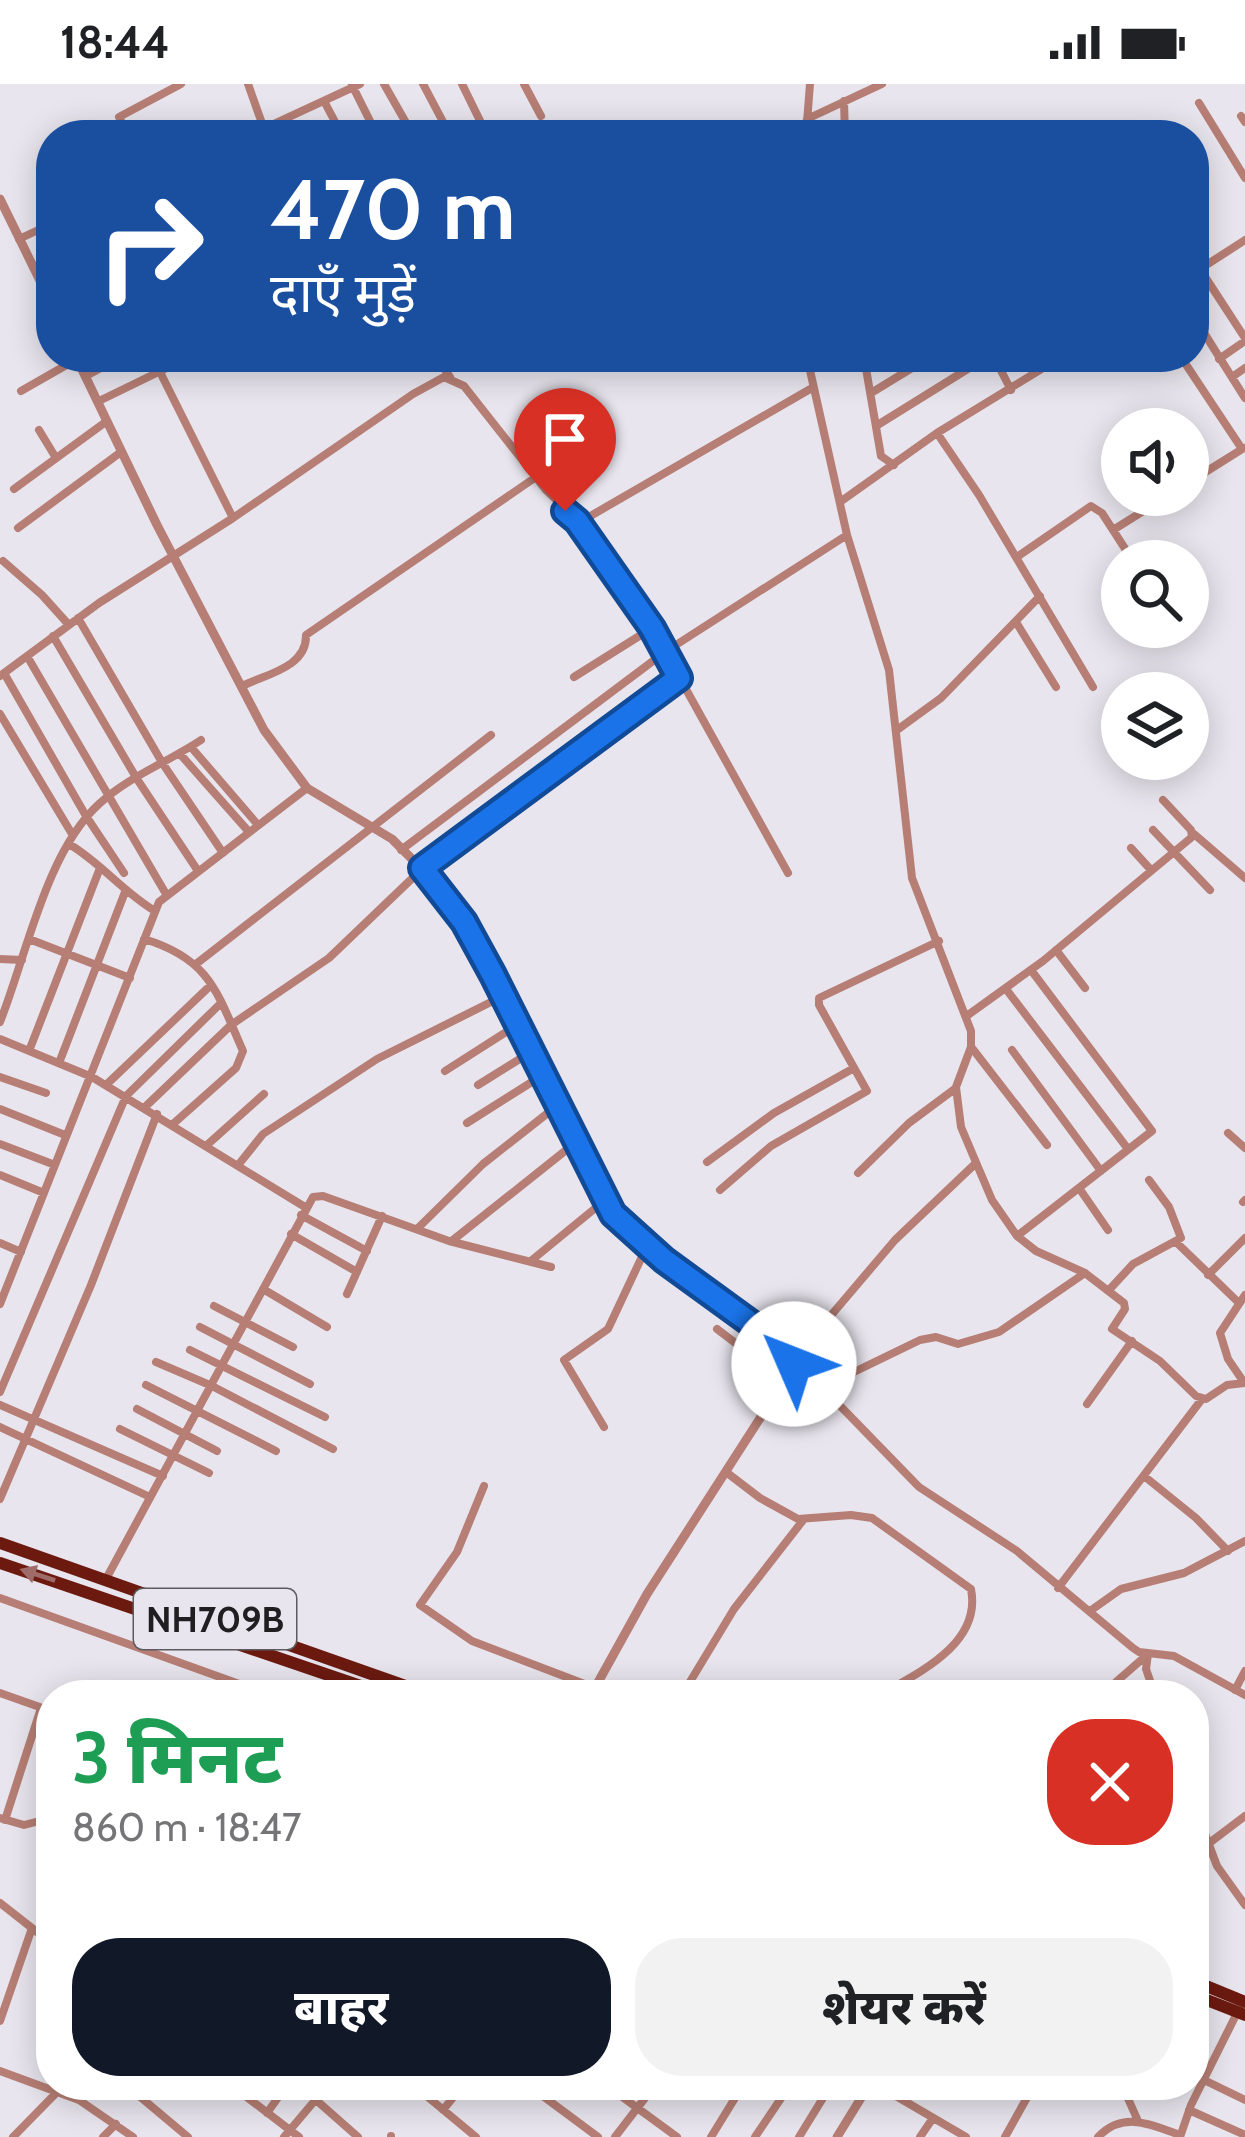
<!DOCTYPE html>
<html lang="hi">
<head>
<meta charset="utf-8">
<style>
	body { margin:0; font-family:Cabin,"Noto Sans Devanagari",sans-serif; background:#f2f2f2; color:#202124; height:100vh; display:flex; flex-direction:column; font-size:45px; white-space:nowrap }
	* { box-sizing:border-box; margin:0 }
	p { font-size:39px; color:#757577 }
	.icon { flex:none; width:66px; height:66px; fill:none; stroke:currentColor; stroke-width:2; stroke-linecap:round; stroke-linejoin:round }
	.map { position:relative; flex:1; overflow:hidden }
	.details { position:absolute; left:36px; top:1596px; width:1173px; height:420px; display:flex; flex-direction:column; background:#fff; border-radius:48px; box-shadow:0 6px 30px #0003 }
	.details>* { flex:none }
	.guide { position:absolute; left:36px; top:36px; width:1173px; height:252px; border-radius:48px; box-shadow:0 6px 30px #0003; background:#1a4fa0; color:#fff; overflow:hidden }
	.buttons { position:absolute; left:1101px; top:324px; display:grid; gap:24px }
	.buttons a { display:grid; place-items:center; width:108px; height:108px; border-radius:50%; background:#fff; box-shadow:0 6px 30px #0003; font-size:60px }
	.pin { position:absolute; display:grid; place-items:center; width:102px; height:102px; color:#fff; margin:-123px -51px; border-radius:50% 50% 50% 0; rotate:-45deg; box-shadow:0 0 12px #0007 }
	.pin .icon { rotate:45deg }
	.me { position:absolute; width:132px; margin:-66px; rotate:314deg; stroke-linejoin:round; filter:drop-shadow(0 0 9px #0008) }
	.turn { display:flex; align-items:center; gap:42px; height:252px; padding:0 36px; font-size:54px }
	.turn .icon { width:156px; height:156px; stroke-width:2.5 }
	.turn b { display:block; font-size:84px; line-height:102px }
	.round { display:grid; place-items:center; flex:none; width:126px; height:126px; border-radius:48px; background:#f2f2f2 }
	.overview { display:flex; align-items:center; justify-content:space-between; height:204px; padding:0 36px }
	h1 { font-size:72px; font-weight:800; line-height:90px; color:#1e9e55 }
	.button { display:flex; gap:24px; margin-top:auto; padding:24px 36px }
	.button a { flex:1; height:138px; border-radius:48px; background:#111827; color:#fff; font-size:48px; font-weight:800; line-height:138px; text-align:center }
	.button a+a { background:#f2f2f2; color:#202124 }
	.status { display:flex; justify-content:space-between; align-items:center; height:84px; padding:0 60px; background:#fff; direction:ltr }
	.status svg { height:33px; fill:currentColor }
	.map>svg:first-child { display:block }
</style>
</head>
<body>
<div class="status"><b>18:44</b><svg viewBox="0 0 49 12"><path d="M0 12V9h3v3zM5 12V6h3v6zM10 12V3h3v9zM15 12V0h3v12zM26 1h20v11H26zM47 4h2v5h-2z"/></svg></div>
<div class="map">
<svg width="1245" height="2053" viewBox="0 0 1245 2053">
	<rect width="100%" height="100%" fill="#e8e5ee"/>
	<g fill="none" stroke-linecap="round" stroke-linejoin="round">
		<path stroke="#b67e74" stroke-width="8" d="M248 0 264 45
			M384 0 413 51
			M423 0 450 51
			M462 0 487 51
			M524 0 541 32
			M352 1 377 51
			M324 17 342 51
			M844 17 845 51
			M1199 19 1245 94
			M1241 32 1245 38
			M807 35 882 0
			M884 44 887 51
			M128 51 119 33 181 0
			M250 51 360 0
			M806 51 810 0
			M19 155 51 140
			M1200 185 1245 254
			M1194 189 1245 156
			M1194 233 1245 314
			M436 273 450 293
			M807 273 847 451 889 586 912 794 971 947V963L956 1003 961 1043 992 1116 1017 1152 1036 1167 1085 1189 1124 1219 1125 1225 1112 1245 1160 1277 1196 1312 1206 1315 1227 1301 1245 1299
			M864 273 881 372 894 381
			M994 273 1011 306
			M1024 273 1034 289
			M1181 273 1242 365
			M1219 275 1245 257
			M160 288 233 434
			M86 292 121 273
			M1232 293 1245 284
			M21 307 77 275
			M871 309 930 273
			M99 317 175 280
			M876 342 987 273
			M39 346 56 374
			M937 349 979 411 1093 603
			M1188 399 1244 364
			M14 405 107 337
			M840 418 937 349 1061 273
			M578 439 652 544 788 789
			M18 444 121 368
			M1113 446 1169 411
			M1017 473 1091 422 1102 429 1133 477
			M3 477 42 511 69 541
			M78 534 163 680 223 769
			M1016 538 1056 603
			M53 552 137 695 198 787
			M27 572 166 810
			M4 589 86 732 124 789
			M0 592 99 519 233 434 413 310 444 293 464 302 546 406 580 438 812 304
			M574 593 652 544
			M242 602C267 590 307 583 306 551L536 393
			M0 630 72 750
			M897 646 941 614 1040 512
			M191 663 258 741
			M180 670 249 748
			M1153 746 1210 806
			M1194 750 1245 794
			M69 760C101 779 123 808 155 827
			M1131 764 1151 786
			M401 766 665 568 847 451
			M29 855 130 894
			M144 855C210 875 217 908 243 967L236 984 173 1040
			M1056 866 1085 904
			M0 875 22 876
			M196 880 491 651
			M1006 905 1128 1065
			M968 931 1043 877 1192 753 1191 746 1163 716
			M0 938C26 873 46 768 99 720 128 693 168 678 201 656
			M0 955 92 993 305 1123
			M972 964 1047 1061
			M1012 966 1101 1087
			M29 967 100 784
			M59 979 125 808
			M445 987 517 941
			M0 993 46 1009
			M106 1001 211 901
			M478 1001 531 968
			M145 1023 231 941 329 874 422 785 679 594
			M0 1025 65 1051
			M467 1039 543 991
			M1228 1049 1245 1064
			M0 1060 55 1081
			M207 1061 264 1010
			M707 1078 774 1029 854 984
			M239 1080 263 1050 377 975 503 912
			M858 1089 909 1039 956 1004
			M0 1091 44 1109
			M1079 1104 1108 1146
			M720 1106 771 1062 867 1007 819 921V914L939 857
			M1243 1118 1245 1116
			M301 1131 367 1167
			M417 1145 483 1080 558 1021
			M291 1150 357 1188
			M1017 1152 1152 1047 1031 886
			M453 1156 575 1059
			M1176 1158 1239 1219
			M0 1159 21 1168
			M532 1176 604 1117
			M1208 1191 1245 1154
			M263 1205 327 1243
			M1109 1206 1133 1180 1181 1154 1169 1123 1149 1096
			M347 1210 382 1132
			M0 1220 159 818 307 704
			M214 1222 293 1263
			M200 1243 310 1300
			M717 1245 784 1296
			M190 1266 325 1333
			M794 1275 895 1156 976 1079
			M156 1278 212 1302 333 1365
			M794 1280 815 1296 919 1403 1017 1467 1133 1564 1139 1568 1174 1572 1245 1611
			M1243 1297 1228 1275 1220 1249 1245 1211
			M146 1301 276 1367
			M0 1308 126 1012 221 919
			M831 1314 854 1288 920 1256 936 1253 958 1260 999 1248 1085 1189
			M1087 1320 1132 1257
			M0 1321 163 1392
			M137 1325 217 1367
			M0 1343 150 1413
			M604 1343 564 1276 608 1245 647 1162
			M120 1345 209 1389
			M726 1388 760 1414 798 1435 851 1431 872 1434 971 1505C982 1560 918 1589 880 1611
			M1144 1392 1196 1434 1228 1467
			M484 1402 457 1468 420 1521 472 1557 595 1604
			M0 1415 91 1201 157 1030
			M106 1495 313 1113 323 1112 449 1157 551 1183
			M1058 1504 1202 1315
			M0 1514 270 1611
			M1090 1527 1121 1505 1184 1489 1245 1457
			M1235 1606 1245 1587
			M0 1609 51 1627
			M682 1611 734 1525 804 1435
			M1114 1611 1116 1598 1148 1570 1146 1585 1155 1611
			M1194 1721 1217 1782 1245 1821
			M0 1734 24 1741 51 1734
			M5 1736 41 1624
			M1208 1760 1245 1732
			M0 1819 51 1859
			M0 1937 32 1844
			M0 1987 79 2016 133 2053
			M1204 1996 1245 2016
			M126 2001 188 2053
			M231 2001 299 2053
			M425 2001 429 2014 476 2053
			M528 2001 598 2053
			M606 2001 677 2053
			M877 2001 966 2053
			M1015 2001 1029 2009
			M1122 2001 1138 2037
			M316 2016 358 2053
			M443 2026 463 2001
			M1189 2026 1245 2051
			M267 2029 287 2001
			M391 2052V2053
			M13 2053 64 2001
			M103 2053 116 2040
			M284 2053 328 2001
			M615 2053 655 2001
			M711 2053 743 2001
			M755 2053 790 2001
			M799 2053 831 2001
			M920 2053 933 2034
			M1005 2053 1034 2001
			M1098 2053C1123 2027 1150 2040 1180 2051
			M1180 2053 1191 2021 1237 1929"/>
		<path stroke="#b67e74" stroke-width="9" d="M0 115 51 219
			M76 273 157 441 264 646 307 704 392 755 432 795 464 839 613 1130 647 1162 794 1275 791 1286 647 1510 591 1611
			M837 2053 869 2001"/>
		<path stroke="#6c1a10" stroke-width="12" d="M0 1459 431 1611
			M0 1479 387 1611
			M1194 1897 1245 1918
			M1194 1911 1245 1931"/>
	</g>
	<defs><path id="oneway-solid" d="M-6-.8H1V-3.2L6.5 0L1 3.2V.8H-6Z" transform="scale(3)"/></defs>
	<use fill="#9e6b69" href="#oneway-solid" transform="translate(38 1491) rotate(-162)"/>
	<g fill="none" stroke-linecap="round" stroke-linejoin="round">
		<g stroke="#114b97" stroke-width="30">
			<path id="route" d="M565 427 577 437 652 544 679 594 422 784 464 838 493 891 613 1130 664 1176 778 1259 790 1270 794 1280"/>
		</g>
		<use href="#route" stroke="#1a73e8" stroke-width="21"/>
	</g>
	<g text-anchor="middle" stroke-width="12" stroke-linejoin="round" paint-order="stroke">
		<rect fill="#e8e5ee" stroke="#5c5a5e" stroke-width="3" x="134" y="1505" width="162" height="60" rx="9"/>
		<g font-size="36" font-weight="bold" fill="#201e21">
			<text x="215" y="1548">NH709B</text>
		</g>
	</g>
</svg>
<div class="buttons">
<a><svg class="icon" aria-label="sound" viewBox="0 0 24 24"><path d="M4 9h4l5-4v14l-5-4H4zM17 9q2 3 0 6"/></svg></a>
<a><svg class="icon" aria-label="search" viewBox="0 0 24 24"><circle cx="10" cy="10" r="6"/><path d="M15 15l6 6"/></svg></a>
<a><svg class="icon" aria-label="layers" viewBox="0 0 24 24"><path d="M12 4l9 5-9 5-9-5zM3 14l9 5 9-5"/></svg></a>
</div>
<div class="pin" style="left:565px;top:427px;background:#d93025"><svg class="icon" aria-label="arrive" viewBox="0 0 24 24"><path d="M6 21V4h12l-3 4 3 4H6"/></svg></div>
<svg class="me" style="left:794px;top:1280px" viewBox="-20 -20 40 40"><circle r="19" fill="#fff"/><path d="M0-13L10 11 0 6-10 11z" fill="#1a73e8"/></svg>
<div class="guide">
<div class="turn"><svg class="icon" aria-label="right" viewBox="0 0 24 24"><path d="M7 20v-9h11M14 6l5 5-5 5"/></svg><div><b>470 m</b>दाएँ मुड़ें</div></div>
</div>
<section class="details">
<div class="overview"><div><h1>3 मिनट</h1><p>860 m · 18:47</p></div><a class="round" style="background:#d93025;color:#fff"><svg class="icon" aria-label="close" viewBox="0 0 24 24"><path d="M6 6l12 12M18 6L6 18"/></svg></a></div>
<div class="button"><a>बाहर</a><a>शेयर करें</a></div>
</section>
</div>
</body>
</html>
